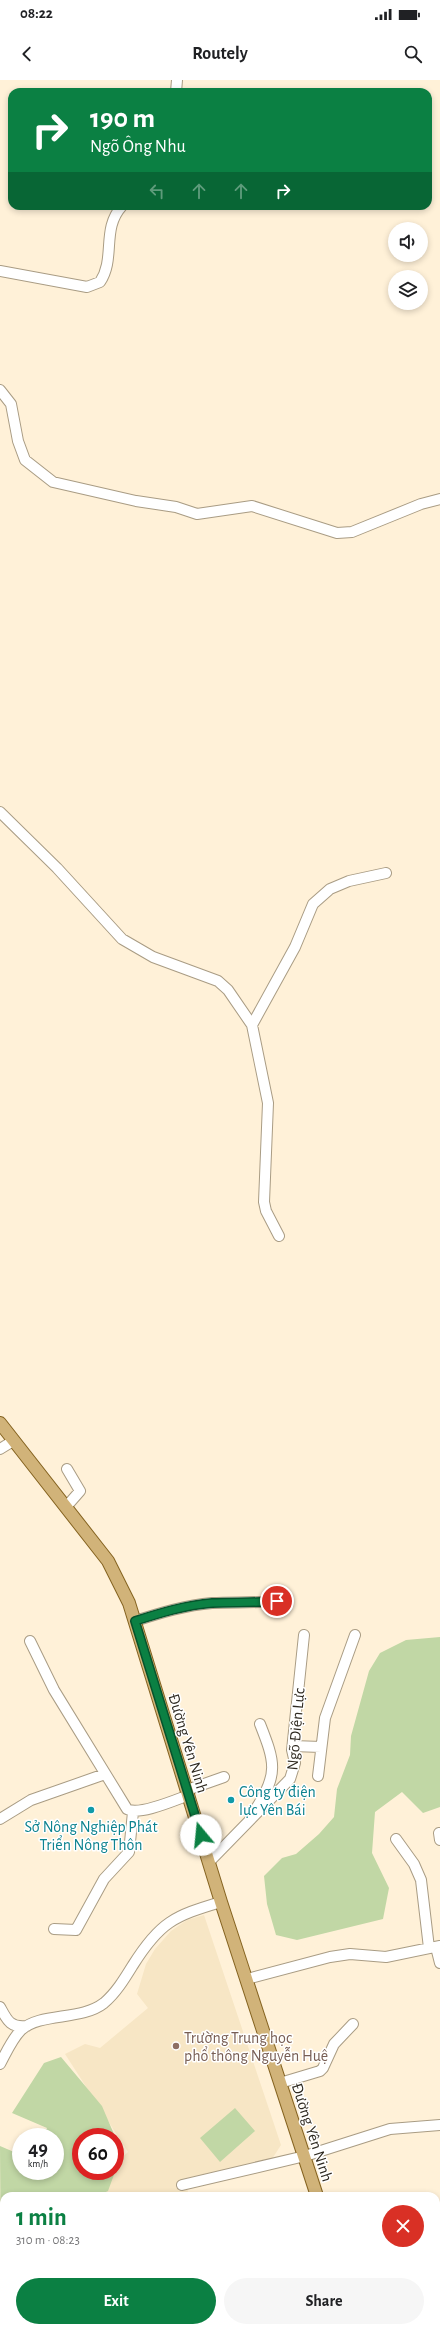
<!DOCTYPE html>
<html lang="en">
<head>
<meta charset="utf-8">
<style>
	body { margin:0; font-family:"Alegreya Sans",sans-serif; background:#f6f6f6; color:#202124; height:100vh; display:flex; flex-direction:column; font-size:15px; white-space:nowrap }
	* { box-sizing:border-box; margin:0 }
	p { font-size:13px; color:#757577 }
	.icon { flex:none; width:22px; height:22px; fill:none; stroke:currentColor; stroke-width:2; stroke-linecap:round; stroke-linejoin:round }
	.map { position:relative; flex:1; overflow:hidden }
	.side { position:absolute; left:0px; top:2112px; width:440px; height:140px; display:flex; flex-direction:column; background:#fff; border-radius:12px 12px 0 0; box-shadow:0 2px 6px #0003 }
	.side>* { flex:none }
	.guide { position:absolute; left:8px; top:8px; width:424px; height:122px; border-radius:12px; box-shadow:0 2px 6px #0003; background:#0b8043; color:#fff; overflow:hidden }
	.tools { position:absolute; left:388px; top:142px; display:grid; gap:8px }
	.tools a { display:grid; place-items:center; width:40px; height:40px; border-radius:50%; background:#fff; box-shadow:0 2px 6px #0003; font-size:20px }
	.speed { position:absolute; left:12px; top:2048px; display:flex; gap:8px; font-size:20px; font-weight:700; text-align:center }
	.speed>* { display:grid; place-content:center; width:52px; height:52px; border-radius:50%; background:#fff; box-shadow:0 2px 6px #0003; line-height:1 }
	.speed small { font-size:10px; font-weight:400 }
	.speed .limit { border:6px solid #d22; background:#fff; color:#111 }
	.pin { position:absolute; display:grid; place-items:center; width:34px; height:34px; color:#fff; margin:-17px; border:2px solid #fff; border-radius:50%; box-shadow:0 1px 4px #0007 }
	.me { position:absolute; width:44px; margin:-22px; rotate:343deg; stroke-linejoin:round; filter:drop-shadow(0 0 3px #0008) }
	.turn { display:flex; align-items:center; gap:14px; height:84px; padding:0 16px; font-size:18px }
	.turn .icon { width:52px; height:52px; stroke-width:2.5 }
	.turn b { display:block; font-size:28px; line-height:34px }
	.lanes { display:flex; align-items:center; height:38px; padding:0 16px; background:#0003; justify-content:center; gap:20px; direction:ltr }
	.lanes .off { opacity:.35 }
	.round { display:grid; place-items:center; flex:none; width:42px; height:42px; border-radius:21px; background:#f6f6f6 }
	.summary { display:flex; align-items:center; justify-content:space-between; height:68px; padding:0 16px }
	h1 { font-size:24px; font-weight:600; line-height:30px; color:#0b8043 }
	.button { display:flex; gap:8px; margin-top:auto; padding:8px 16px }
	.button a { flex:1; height:46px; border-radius:24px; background:#0b8043; color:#fff; font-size:16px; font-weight:600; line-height:46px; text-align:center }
	.button a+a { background:#f6f6f6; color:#202124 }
	.status { display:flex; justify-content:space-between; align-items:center; height:28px; padding:0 20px; background:#fff; direction:ltr }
	.status svg { height:11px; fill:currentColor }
	header { display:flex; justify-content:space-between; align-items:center; height:52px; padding:0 16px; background:#fff; font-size:18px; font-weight:600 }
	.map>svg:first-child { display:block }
</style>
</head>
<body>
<div class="status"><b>08:22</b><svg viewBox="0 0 49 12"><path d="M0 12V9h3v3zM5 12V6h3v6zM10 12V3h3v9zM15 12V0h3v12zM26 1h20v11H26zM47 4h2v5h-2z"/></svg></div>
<header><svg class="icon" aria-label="back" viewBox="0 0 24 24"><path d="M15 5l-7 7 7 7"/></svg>Routely<svg class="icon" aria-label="search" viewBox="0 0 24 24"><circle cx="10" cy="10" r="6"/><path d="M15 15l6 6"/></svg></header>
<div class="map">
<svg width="440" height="2252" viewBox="0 0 440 2252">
	<rect width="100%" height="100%" fill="#fff1d8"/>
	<path fill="#f7e6c5" d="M204 1835 281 2065 272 2079 187 2098 188 2116H80L115 2091V2084L128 2072 65 1974 85 1964 100 1968 148 1928 137 1914 146 1884 155 1869 171 1851 187 1840Z"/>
	<path fill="#c1d7a5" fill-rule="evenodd" d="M440 1557V1727L423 1733 402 1712 375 1732 372 1773 389 1808 383 1839 297 1860 276 1855 267 1824 264 1796 282 1778 296 1774 319 1754 334 1737 337 1709 350 1675 351 1656 369 1591 380 1573 406 1560Z
		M61 1977 102 2026 122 2073 108 2111 97 2116H4V2210L1 2212 0 2066 21 2075V2091H55V2057H43L47 2048 12 2033 44 1983ZM81 2057H115V2091H81Z
		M235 2028 255 2051 220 2082 200 2058Z
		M261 2248H337L339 2252H261Z"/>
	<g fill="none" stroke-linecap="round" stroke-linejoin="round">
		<g stroke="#a99c84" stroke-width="12">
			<path id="minor" d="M176 12 177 0
				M0 191 87 207 100 202C116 178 101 149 122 126
				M0 310 11 324 18 361 25 380 53 402 136 421 176 427 197 434 252 426 337 453 352 452 421 424 440 419
				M0 732 57 788 122 859 153 877 218 901 228 910 252 945
				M279 1156 266 1131 264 1122 268 1023 252 945 295 867 313 824 330 809 349 801 386 793
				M0 1369 13 1361
				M66 1427 80 1411 67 1389
				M135 1541C160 1533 186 1525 212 1523 234 1522 255 1523 277 1521
				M30 1561 54 1610 127 1729C139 1736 175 1720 189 1715
				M293 1666 321 1667
				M318 1696 325 1638 355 1555
				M187 1710 224 1697
				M255 1730C279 1694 275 1682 260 1644
				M0 1739 31 1720 105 1694
				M439 1753 440 1760
				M396 1759 414 1784 421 1800 429 1868
				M209 1782 290 1699 295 1683 292 1670 304 1555
				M54 1849 76 1850 104 1799 129 1772 133 1732
				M436 1867 440 1883
				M247 1899 330 1877 350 1874 386 1877 440 1866
				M0 1927C7 1940 10 1948 27 1946
				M0 1984C6 1973 12 1959 21 1950 41 1932 81 1941 104 1923 116 1913 125 1898 133 1885 160 1842 174 1836 221 1822
				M280 2003 320 1991 323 1988 334 1964 353 1944
				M182 2105 305 2076 390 2049 440 2045
				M0 2240H4
				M39 2248 49 2252"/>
		</g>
		<g stroke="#856320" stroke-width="14">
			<path id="major" d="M0 1343 108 1481 129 1523 221 1822 317 2116
				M352 2248V2252"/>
		</g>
		<use href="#minor" stroke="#fff" stroke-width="10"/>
		<use href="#major" stroke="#d1b379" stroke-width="12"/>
	</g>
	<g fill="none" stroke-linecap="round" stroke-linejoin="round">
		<g stroke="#07532c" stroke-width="10">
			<path id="route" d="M201 1755 135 1541C160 1533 186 1525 212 1523 234 1522 255 1523 277 1521"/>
		</g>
		<use href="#route" stroke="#0b8043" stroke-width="7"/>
	</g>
	<g fill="#0f9aa8" stroke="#fff" stroke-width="1.5">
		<circle cx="231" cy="1720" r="4"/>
		<circle cx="91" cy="1730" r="4"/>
	</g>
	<circle fill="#8d6e63" stroke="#fff" stroke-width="1.5" cx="176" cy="1966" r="4"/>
	<g text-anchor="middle" stroke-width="3" stroke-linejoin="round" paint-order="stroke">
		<g font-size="16" fill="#2f2a21" stroke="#fff">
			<text transform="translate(295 1649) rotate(-85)" y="6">Ngõ Điện Lực</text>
			<text transform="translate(189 1663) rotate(73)" y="6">Đường Yên Ninh</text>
			<text transform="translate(313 2052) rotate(72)" y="6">Đường Yên Ninh</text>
		</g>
		<g font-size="16" fill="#0d838f" stroke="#fff" text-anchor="start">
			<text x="239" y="1717">Công ty điện<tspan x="239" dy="18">lực Yên Bái</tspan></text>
			<text x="91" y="1752" text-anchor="middle">Sở Nông Nghiệp Phát<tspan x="91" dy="18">Triển Nông Thôn</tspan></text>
		</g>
		<g font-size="16" fill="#785e54" stroke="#fff" text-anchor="start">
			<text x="184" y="1963">Trường Trung học<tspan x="184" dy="18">phổ thông Nguyễn Huệ</tspan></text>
		</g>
	</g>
</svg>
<div class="tools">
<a><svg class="icon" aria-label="sound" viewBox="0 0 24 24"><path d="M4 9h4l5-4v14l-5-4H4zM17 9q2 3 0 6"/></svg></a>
<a><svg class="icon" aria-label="layers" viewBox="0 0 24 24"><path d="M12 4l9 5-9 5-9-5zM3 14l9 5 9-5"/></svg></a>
</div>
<div class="speed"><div>49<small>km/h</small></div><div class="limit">60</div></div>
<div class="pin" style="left:277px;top:1521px;background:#d93025"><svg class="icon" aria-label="arrive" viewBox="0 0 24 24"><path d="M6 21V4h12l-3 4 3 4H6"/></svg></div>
<svg class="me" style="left:201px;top:1755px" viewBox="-20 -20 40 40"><circle r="19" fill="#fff"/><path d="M0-13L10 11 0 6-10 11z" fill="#0b8043"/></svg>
<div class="guide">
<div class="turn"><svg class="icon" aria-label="right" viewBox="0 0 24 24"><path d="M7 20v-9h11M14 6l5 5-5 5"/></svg><div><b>190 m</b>Ngõ Ông Nhu</div></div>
<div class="lanes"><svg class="icon off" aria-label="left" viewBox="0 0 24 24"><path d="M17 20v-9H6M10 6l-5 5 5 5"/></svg><svg class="icon off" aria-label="ahead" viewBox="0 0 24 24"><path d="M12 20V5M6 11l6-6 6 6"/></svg><svg class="icon off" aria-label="ahead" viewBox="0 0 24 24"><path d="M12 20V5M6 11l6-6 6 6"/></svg><svg class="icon" aria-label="right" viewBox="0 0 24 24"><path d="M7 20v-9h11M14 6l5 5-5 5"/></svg></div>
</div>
<section class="side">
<div class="summary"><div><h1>1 min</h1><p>310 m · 08:23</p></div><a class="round" style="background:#d93025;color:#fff"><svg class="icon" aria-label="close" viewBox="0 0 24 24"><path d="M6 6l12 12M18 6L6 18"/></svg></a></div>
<div class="button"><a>Exit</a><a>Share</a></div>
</section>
</div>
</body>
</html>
